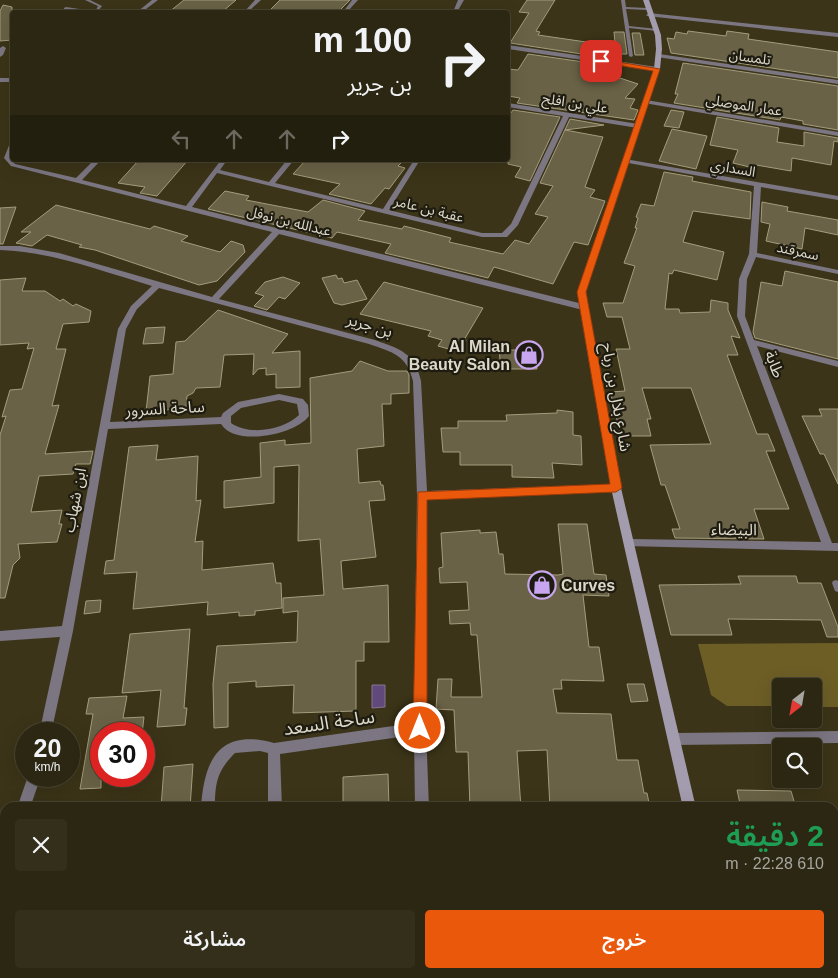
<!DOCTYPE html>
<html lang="ar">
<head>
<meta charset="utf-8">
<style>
	body { margin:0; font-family:Arial,"Noto Sans Arabic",sans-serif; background:#342f1b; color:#f1f3f6; direction:rtl; height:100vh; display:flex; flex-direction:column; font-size:19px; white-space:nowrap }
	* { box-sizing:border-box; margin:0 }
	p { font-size:16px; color:#a6a59f }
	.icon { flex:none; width:28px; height:28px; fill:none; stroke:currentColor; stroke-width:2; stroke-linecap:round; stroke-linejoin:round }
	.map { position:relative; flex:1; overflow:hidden; direction:ltr }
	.side { position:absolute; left:0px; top:802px; width:839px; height:176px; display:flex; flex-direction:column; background:#2c2712; border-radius:15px 15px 0 0; box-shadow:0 5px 20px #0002,0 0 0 1px #484432; direction:rtl }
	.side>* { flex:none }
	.guide { position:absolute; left:10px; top:10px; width:500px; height:152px; border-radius:5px; box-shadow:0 5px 20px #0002,0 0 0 1px #484432; direction:rtl; background:#2c2712; color:#f1f3f6; overflow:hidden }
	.needle { width:32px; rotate:211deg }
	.buttons { position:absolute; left:772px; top:678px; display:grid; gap:10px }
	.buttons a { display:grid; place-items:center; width:50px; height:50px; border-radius:5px; background:#2c2712; box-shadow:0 5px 20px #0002,0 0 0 1px #484432; font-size:25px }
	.speed { position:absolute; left:15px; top:722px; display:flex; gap:10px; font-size:25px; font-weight:700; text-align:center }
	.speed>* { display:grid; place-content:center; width:65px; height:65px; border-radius:50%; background:#2c2712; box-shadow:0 5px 20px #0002,0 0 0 1px #484432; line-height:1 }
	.speed small { font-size:12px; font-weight:400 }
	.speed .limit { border:8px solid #d22; background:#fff; color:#111 }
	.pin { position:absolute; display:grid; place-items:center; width:42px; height:42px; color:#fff; margin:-21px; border-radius:10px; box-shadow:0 2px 8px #0006 }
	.me { position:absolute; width:55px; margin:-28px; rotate:0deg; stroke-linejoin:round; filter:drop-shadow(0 0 4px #0008) }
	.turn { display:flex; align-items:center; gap:18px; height:105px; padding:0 15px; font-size:22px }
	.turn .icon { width:65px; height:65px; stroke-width:2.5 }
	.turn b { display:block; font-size:35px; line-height:42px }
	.lanes { display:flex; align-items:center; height:48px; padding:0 15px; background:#0003; justify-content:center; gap:25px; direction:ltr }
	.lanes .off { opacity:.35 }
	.round { display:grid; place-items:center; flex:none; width:52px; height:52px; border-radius:5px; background:#342f1b }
	.head { display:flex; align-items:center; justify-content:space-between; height:85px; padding:0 15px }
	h1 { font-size:30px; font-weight:600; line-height:38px; color:#1e9e55 }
	.primary-button { display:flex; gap:10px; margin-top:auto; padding:10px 15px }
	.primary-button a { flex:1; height:58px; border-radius:5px; background:#ea580c; color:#fff; font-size:20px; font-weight:600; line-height:58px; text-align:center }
	.primary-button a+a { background:#342f1b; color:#f1f3f6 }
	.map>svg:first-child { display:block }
</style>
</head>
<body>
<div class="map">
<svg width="838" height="978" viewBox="0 0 838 978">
	<rect width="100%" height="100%" fill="#3b3418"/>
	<path fill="#6c5e25" d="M838 643V707H814V686H781V706H727L711 695 698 644Z"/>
	<path fill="#61497b" stroke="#867492" d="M372 685H385V707L372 708Z"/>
	<path fill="#6a6246" stroke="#a39c7d" d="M184 0H236L222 12H169Z
		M280 0H350L338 12H268Z
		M527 0H555L536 31 540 32 538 35 593 43 588 55 510 43 529 13 519 12Z
		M3 5 12 7V40L0 41V11Z
		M688 31 726 36 727 31 749 34 748 39 838 52V78L671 53 667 38 674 39 676 32 687 34Z
		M614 32H624L627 54H616Z
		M632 33H640L644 55H635Z
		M528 54 584 62 583 64 621 71 617 77 638 84 625 98 635 99 630 108 638 110 634 120 517 103 520 98 508 96V69L518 70Z
		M683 63 838 86V130L803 124V121L781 117 780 120 674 103 678 94H675Z
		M513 110 560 117 530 181 515 177 521 167 508 164V117Z
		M671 110 684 112 679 128 664 126Z
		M717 117 779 128 777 142 804 146V132L838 138V142L834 141 831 165 792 158 791 171 756 165 754 168 733 163 738 150 710 145Z
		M570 119 604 125 565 130 603 137 585 187 595 190 590 197 605 201 588 245 574 242 553 284 494 267 488 278 385 253 391 244 337 232 332 238 208 209 225 191 249 196 246 200 308 212 323 200 365 211 358 220 402 229 404 226 451 238 449 242 503 254 515 240 529 244 548 217 535 214 553 186 540 183Z
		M672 129 707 136 696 169 659 161Z
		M139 160H188L157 196 140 193 145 187 118 183Z
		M306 160H404L398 166 405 168 389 189 385 188 371 204 329 194 340 184 293 174Z
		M664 172 693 177 692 181 751 192 750 219 693 211 683 242 724 252 717 280 674 270 672 274 669 273 665 309H679L680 313 710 312 711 300 728 303V310L740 338 731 336 738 355H727L757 434H768L775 451H766L789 509H754L764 539 675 538 672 529H680L665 485H661L650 445 711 444 691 388H642L651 419H647L651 436H621L610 392 625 391 616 349H630L622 317H607L603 303H623L635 266 624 263 637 228H635L638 218 636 217 641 204 654 206Z
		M762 202 788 207 787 211 838 220V235L805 228 802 249 766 241 770 224 761 222Z
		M56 205 150 229 154 226 188 236 181 241 220 252 231 241 243 245 245 252 217 281 199 285 95 250 79 247 82 245 47 235 32 246 16 243 31 232H21Z
		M16 207 3 244H0V208Z
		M785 271 838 282V359L755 338 753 332 761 282 782 286Z
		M336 275 338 279 342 278 344 283 357 280 367 299 342 305 334 303 322 278Z
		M283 277 300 283 285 299 279 297 267 310 254 306 264 296 255 293 265 282Z
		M26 278 22 291H45L60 301 63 299 73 306 76 304 91 311 89 322 63 324 56 349H66L52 406 59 405 45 454 93 451 90 464H76L73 474 39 476 31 512 62 510 59 524H62L57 542 18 544 20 558 13 565 5 598H0V435L6 416 2 417 10 390 22 389 34 348 27 349 29 343 0 345V280Z
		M384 282 483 308 464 340H466L459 352 438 346 442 340 428 336 431 331 360 314Z
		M218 310 288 334 272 353 300 351V387L276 388V374L266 375V368L258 369 253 375 254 354 224 355 220 387 196 388 193 393 187 396 186 408 146 412 150 376 173 374 176 342 185 341Z
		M165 327 163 343 143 344 146 328Z
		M499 350H534L537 369H501Z
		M360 361 388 371H407L409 375V393L391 394V404H382L384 446 357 449 359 483 380 481 381 485H383L385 500 369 501 376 557 341 561 343 589 388 585 389 642H364V661H356V711L293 713 294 685 256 687V681L228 683V727L214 728 213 684 217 646 297 642 298 611 283 613V598L324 595 320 539 298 541 299 465 274 467V503L224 508V481L261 477 260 443 285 440V445L311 443 310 378 352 371Z
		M819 409H838V484L824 454H820L802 416H822Z
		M557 410 573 412V435L581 436 582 465 552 463 554 478 512 477V465H460V452H443L441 428H458V421H507L506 415 557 413Z
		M158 445 156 460 198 456 196 501 201 500 195 542 203 541 202 570 273 563 276 583H281L282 608 255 611V615L239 616V612L207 615 208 602 133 609 137 572 104 574 106 561 114 560 129 447Z
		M558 524H587L594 574 606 575 609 596 583 595 589 647H599L604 681 561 680 562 689H553L557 713 611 714 617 760H638L644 793H647L650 808H550L547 750 517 751 521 808H470L468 752H456L454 710 436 709 438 679H452L451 697H482L477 635H471L470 623 450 624 449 611 469 610 467 582 440 583 439 568 443 567 441 533 480 530V533L496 532 499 554H503L505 574 558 575 563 574Z
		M738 576H796L798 583H821L838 627V637H827L821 620 728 619 732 635H671L659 585 741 584Z
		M101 600 100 612 84 614 86 601Z
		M190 629 184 708H187L185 725 157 727 161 690 122 693 130 634Z
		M627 684H644L648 701 631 702Z
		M127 696 123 718 144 717 142 734H101V788L80 789 93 714H86L89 698Z
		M193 764 190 808H161L164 767Z
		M388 774 389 808H343V777Z
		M737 790 791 791 796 808H741Z"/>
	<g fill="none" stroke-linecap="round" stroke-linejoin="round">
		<path fill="#7b7682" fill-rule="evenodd" d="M85 0H90L102 6 97 12H95L98 6Z
			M621 0H625L626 7 647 8 649 9 647 10 626 9 629 26 657 29 659 30 657 31 629 28 633 56 631 57 629 56Z
			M836 580 838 581V592L835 591 832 583 833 581Z"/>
		<path fill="#7b7682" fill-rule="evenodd" d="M152 0H158L142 12H137Z
			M255 0H261L248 12H244Z
			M352 0H358L347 12H343Z
			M458 0H464L457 12H453Z
			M66 7 86 10 89 12H79L64 10V8Z
			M649 13 838 33V37L647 16 646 15Z
			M508 45 657 67 660 69 657 71 508 49Z
			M3 46 6 48 3 55 0 57V48Z
			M659 54 838 80V84L657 57V55Z
			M0 78H12V82H0Z
			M646 100 838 132V136L644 103V101Z
			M508 103 638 124 641 126 638 128 569 117 518 225 507 237H482L217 173 192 207 583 304 587 307 583 310 279 234 219 299 375 340C400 349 415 353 421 381L427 491 616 484 620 485 621 488 620 491 616 492 427 499 426 728 429 808H415L414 735 280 754 282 808H268V753L260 751 235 753C217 771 215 783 215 808H201C204 759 220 728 274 743L414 723 417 495 413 381C407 355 392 352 369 344L159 288 137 309 126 329 110 422 221 417 223 413 238 402 279 394 303 399 308 405 309 416C295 435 235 447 221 424L108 429 73 631 51 734H39L60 637 0 641V631L62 626 118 329 131 306 152 286C101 271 53 252 0 250V246H20L59 253 212 297 272 232 11 166 4 158 10 143 12 142V152L10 158 15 164 76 178 94 160H101L82 180 186 206 221 160H227L220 170 269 182 287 160H294L275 183 383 209 414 160H420L389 210 482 233H502L511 224 563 116 508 107ZM279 400 297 404 299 415C284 430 249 436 231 423V416L241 408Z
			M625 159 838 196V200L761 187 757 253 838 270V274L756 257 747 279 745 316 754 340 838 361V367L757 346 832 543H838V551L625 546 624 543 625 540 629 539 821 542 737 316 739 279 749 254 754 186 623 162V160Z
			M838 731V743L674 745 670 743 668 739 670 735 674 733Z
			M28 776H41L30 808H17Z
			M5 838V858L0 861V841Z
			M421 974H435V978H421Z"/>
		<path fill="#a39bae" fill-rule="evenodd" d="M643 0H649L661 35 662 49 660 69 586 292 621 488 696 808H683L611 488 578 292 654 69 656 49 655 35Z
			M720 974H734L735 978H721Z"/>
	</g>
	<path fill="#ea580c" stroke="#983908" d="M601 59 660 69 586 292 622 488 616 492 427 500V728L425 733 420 735 415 733 413 728 418 492 610 484 577 292 653 71 598 62Z"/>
	<defs>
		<g id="shop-ring" transform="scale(1.4375)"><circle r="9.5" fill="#1e1b10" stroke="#c8a6ef" stroke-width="1.5"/><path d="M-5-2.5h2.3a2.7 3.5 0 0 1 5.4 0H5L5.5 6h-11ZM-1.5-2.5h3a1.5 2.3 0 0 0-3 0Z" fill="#c8a6ef"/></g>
	</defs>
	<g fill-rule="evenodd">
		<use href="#shop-ring" x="529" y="355"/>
		<use href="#shop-ring" x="542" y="585"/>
	</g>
	<g text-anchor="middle" stroke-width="4.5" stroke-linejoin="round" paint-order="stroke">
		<g font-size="14" fill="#ddd9c9" stroke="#1e1b10">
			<text transform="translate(750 57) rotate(8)" y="5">تلمسان</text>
			<text transform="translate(575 103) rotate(9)" y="5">علي بن افلح</text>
			<text transform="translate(744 105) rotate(9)" y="5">عمار الموصلي</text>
			<text transform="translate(733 168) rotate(10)" y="5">السداري</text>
			<text transform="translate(429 209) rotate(14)" y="5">عقبة بن عامر</text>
			<text transform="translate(289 221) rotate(14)" y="5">عبدالله بن نوفل</text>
			<text transform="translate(798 251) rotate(12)" y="5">سمرقند</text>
		</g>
		<g font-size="16" fill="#ddd9c9" stroke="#1e1b10">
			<text transform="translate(370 325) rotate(17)" y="6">بن جرير</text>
			<text transform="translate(775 364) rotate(69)" y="6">طابة</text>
			<text transform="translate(617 397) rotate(80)" y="6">شارع بلال بن رباح</text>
			<text transform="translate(165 408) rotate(-3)" y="6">ساحة السرور</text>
			<text transform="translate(74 500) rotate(-79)" y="6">ابن شهاب</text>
			<text transform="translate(734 529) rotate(1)" y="6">البيضاء</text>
		</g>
		<g font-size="16" font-weight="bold" fill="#ddd9c9" stroke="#1e1b10" text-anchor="end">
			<text x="510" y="352">Al Milan<tspan x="510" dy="18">Beauty Salon</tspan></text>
			<text x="561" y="591" text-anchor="start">Curves</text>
		</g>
		<g font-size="19" fill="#ddd9c9" stroke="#1e1b10">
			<text transform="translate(329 722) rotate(-8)" y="7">ساحة السعد</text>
		</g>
	</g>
</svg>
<div class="buttons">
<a><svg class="needle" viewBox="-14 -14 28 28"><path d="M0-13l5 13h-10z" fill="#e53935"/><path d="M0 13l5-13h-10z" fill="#a6a59f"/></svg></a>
<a><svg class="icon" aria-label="search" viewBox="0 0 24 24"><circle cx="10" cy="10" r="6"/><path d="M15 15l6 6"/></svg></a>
</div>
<div class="speed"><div>20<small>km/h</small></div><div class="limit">30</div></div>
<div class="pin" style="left:601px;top:61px;background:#d93025"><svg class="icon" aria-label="arrive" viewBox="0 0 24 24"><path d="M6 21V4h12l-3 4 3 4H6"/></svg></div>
<svg class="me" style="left:420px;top:728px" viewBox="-20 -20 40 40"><circle r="17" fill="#ea580c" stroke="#fff" stroke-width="3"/><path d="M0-11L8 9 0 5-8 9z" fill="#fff"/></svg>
<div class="guide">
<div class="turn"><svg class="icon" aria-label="right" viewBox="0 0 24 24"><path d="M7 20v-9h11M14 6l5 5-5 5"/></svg><div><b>100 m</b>بن جرير</div></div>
<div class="lanes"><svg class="icon off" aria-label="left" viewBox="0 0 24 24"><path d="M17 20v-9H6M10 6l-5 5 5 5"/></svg><svg class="icon off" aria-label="ahead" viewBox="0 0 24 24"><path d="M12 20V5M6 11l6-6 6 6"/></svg><svg class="icon off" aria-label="ahead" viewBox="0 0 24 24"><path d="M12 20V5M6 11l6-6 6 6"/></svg><svg class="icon" aria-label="right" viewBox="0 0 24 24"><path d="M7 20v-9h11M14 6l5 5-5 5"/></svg></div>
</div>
<section class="side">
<div class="head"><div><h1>2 دقيقة</h1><p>610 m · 22:28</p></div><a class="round"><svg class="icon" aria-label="close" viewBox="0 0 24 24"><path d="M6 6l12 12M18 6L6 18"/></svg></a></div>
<div class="primary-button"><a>خروج</a><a>مشاركة</a></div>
</section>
</div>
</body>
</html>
